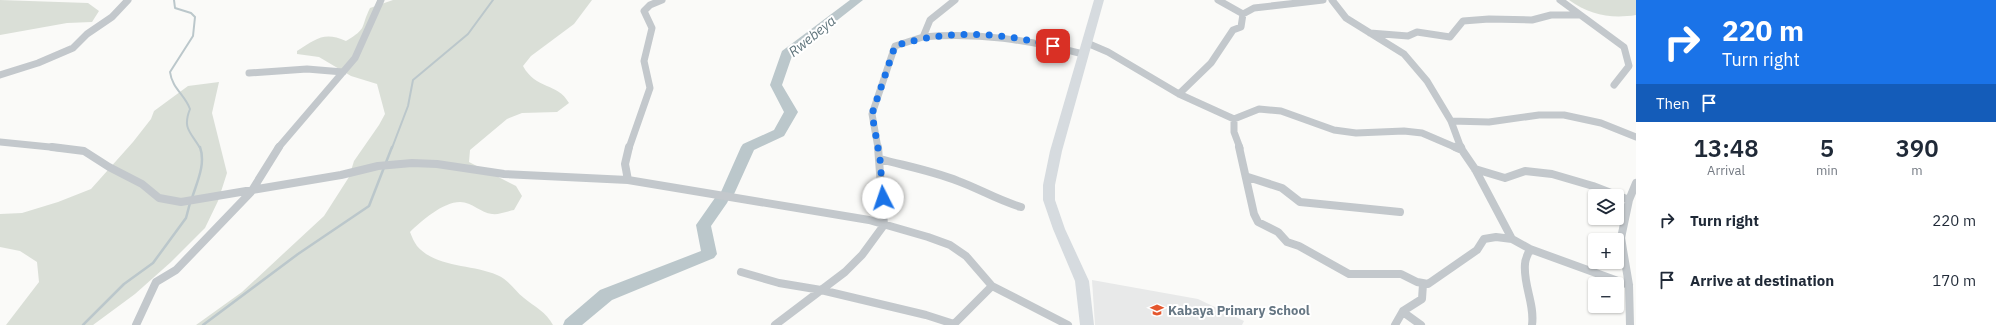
<!DOCTYPE html>
<html lang="en">
<head>
<meta charset="utf-8">
<style>
	body { margin:0; font-family:"IBM Plex Sans",sans-serif; background:#f2f2f3; color:#1f2937; height:100vh; display:flex; flex-direction:column; font-size:15px; white-space:nowrap }
	* { box-sizing:border-box; margin:0 }
	p { font-size:13px; color:#747a83 }
	.icon { flex:none; width:22px; height:22px; fill:none; stroke:currentColor; stroke-width:2; stroke-linecap:round; stroke-linejoin:round }
	.map { position:relative; flex:1; overflow:hidden }
	.panel { display:flex; flex-direction:column; background:#fff; width:360px }
	.panel>* { flex:none }
	.banner { background:#1a73e8; color:#fff; overflow:hidden }
	.controls { position:absolute; left:1588px; top:189px; display:grid; gap:8px }
	.controls a { display:grid; place-items:center; width:36px; height:36px; border-radius:4px; background:#fff; box-shadow:0 1px 3px #0004; font-size:20px }
	.pin { position:absolute; display:grid; place-items:center; width:34px; height:34px; color:#fff; margin:-17px; border-radius:8px; box-shadow:0 2px 6px #0006 }
	.me { position:absolute; width:44px; margin:-22px; rotate:356deg; stroke-linejoin:round; filter:drop-shadow(0 0 3px #0008) }
	.turn { display:flex; align-items:center; gap:14px; height:84px; padding:0 20px; font-size:18px }
	.turn .icon { width:52px; height:52px; stroke-width:2.5 }
	.turn b { display:block; font-size:28px; line-height:34px }
	.then { display:flex; align-items:center; height:38px; padding:0 20px; background:#0003; gap:8px; font-size:15px }
	.eta { display:flex; justify-content:space-evenly; align-items:center; height:68px; text-align:center }
	.eta b { font-size:24px; font-weight:600; line-height:28px }
	ul { padding:0; list-style:none }
	li { display:flex; align-items:center; gap:12px; height:60px; padding:0 20px }
	li div { flex:1 }
	li b { display:block; font-size:15px }
	li em { font-style:normal }
	main { display:flex; flex:1; min-height:0 }
	.map>svg:first-child { display:block }
</style>
</head>
<body>
<main>
<div class="map">
<svg width="1636" height="325" viewBox="0 0 1636 325">
	<rect width="100%" height="100%" fill="#fafaf8"/>
	<path fill="#e8e9e9" d="M1092 280 1198 299 1244 321 1242 325H1095Z"/>
	<path fill="#dadfd7" d="M0 0 88 3 99 11 92 22 67 23 0 35Z
		M393 0H592L574 24 531 56 523 66C536 90 557 82 569 103L557 112 522 113 507 119 470 150 469 162 516 186 522 196 514 210C508 211 498 215 492 214 481 213 472 202 460 202 443 202 421 221 410 232 412 237 414 242 417 246 436 268 472 264 497 275 509 280 514 290 524 298 535 307 546 312 553 325H196L242 292 324 216 349 177 354 161 379 125 385 114 377 84 351 76 319 57 297 54V51C316 39 324 31 346 41 368 28 360 28 370 8Z
		M1569 0H1636V15C1611 19 1590 15 1569 0Z
		M219 82 212 113 227 173 218 201 205 228 171 262 135 294 93 325H6L39 282 37 262 20 251 0 247V214L22 213 58 202 91 189 133 142 151 119 154 111 188 86Z"/>
	<g fill="none" stroke-linecap="round" stroke-linejoin="round">
		<path stroke="#bbc7cb" stroke-width="2" d="M174 0 175 8 191 13 195 17 193 36 170 72C172 88 185 95 190 109 182 129 191 132 200 148
			M392 148 408 106 413 80 468 34 493 0"/>
		<path stroke="#bbc7cb" stroke-width="2.5" d="M192 198C197 182 206 164 200 147
			M83 325 124 284 153 263 186 218 190 203
			M203 325 298 254 369 206 392 147"/>
		<path fill="#bbc7cb" fill-rule="evenodd" d="M850 0H863L792 56 782 85 798 112 784 136 754 150 735 192 733 196 728 197 729 199 727 203 711 226 717 254 714 258 612 300 582 325H563L565 320 600 290 701 251 696 225 717 195 722 194 721 192 741 147 743 144 774 130 784 112 770 85 782 51Z"/>
		<path stroke="#c3c8cc" stroke-width="7" d="M1218 0 1243 14
			M1332 0 1346 18 1404 54 1427 81 1451 121 1461 148
			M1560 0 1624 47 1629 66 1614 85
			M1370 33 1408 36 1417 32 1450 37 1463 21 1489 19 1532 20 1551 15H1580
			M923 37C978 32 1029 40 1083 54
			M1087 43 1108 52 1179 94 1234 119 1259 109 1281 111 1334 130 1356 133 1404 131 1422 133 1457 148
			M249 73 307 69 343 72
			M0 75 38 63 73 48 87 34 112 17 128 0
			M1179 94 1211 63 1233 30 1241 27 1243 14 1254 8 1323 0
			M1234 119V132L1240 148
			M1451 121 1489 122 1539 115H1564L1601 123 1636 137
			M0 142 60 148
			M278 148 355 58 381 0
			M629 148 650 88 644 61 652 28 644 11 650 5 662 0
			M878 148 872 114 895 46 923 37 930 20 955 0"/>
		<path stroke="#c3c8cc" stroke-width="8" d="M52 147 84 151 109 167 142 184 159 198 181 202 341 175 378 166 412 163 437 164 504 174 628 180 869 220 928 237 950 245 966 256 992 286 1068 325
			M1239 147 1254 214 1258 222 1278 232 1287 242 1299 246 1349 274H1401L1417 282 1428 284 1477 250 1484 239 1496 237 1512 239
			M1455 147 1462 150 1475 169 1512 239 1530 249 1629 285
			M1461 147 1462 150
			M880 159C906 166 933 171 958 181 980 189 997 200 1021 207
			M1475 169 1505 178 1525 171 1552 174 1593 186 1629 200
			M1248 177 1282 188 1300 202 1400 212
			M628 180 625 164 629 147
			M1530 249C1528 254 1525 259 1525 264 1523 285 1535 304 1532 325
			M741 272 779 283 821 290 926 315 954 324
			M1403 312 1421 325
			M136 325 156 282 176 270 251 192 279 147
			M775 325 845 272 862 255 884 225 878 147
			M953 325 992 286
			M1395 325 1403 311 1422 299 1423 284
			M1630 325 1629 285 1621 238 1629 200 1636 183"/>
		<path fill="#d6dbdf" fill-rule="evenodd" d="M1094 0H1104L1062 151 1055 185V200L1065 229 1089 281 1094 325H1080L1075 281 1053 229 1043 200V185L1050 151Z"/>
	</g>
	<g fill="none" stroke-linecap="round" stroke-linejoin="round">
		<path stroke="#1a73e8" stroke-width="7" stroke-dasharray="0 12.6" d="M883 198 880 159 872 114 895 46C947 29 1001 32 1053 46"/>
	</g>
	<defs>
		<g id="school-bare" transform="scale(1.08)"><path d="M0-5L7-2L0 1L-7-2ZM-4 1L0 2.5L4 1V4Q0 6-4 4Z" fill="#e4572e" stroke="#fff" stroke-width="2.5" paint-order="stroke"/></g>
	</defs>
	<g fill-rule="evenodd">
		<use href="#school-bare" x="1157" y="310"/>
	</g>
	<g text-anchor="middle" stroke-width="4" stroke-linejoin="round" paint-order="stroke">
		<g font-size="13" font-weight="bold" fill="#657683" stroke="#fff" text-anchor="start">
			<text x="1168" y="315">Kabaya Primary School</text>
		</g>
		<g font-size="14" font-style="italic" fill="#60757c" stroke="#fff">
			<text transform="translate(812 36) rotate(-39)" y="5">Rwebeya</text>
		</g>
	</g>
</svg>
<div class="controls">
<a><svg class="icon" aria-label="layers" viewBox="0 0 24 24"><path d="M12 4l9 5-9 5-9-5zM3 14l9 5 9-5"/></svg></a>
<a>+</a>
<a>−</a>
</div>
<div class="pin" style="left:1053px;top:46px;background:#d93025"><svg class="icon" aria-label="arrive" viewBox="0 0 24 24"><path d="M6 21V4h12l-3 4 3 4H6"/></svg></div>
<svg class="me" style="left:883px;top:198px" viewBox="-20 -20 40 40"><circle r="19" fill="#fff"/><path d="M0-13L10 11 0 6-10 11z" fill="#1a73e8"/></svg>
</div>
<section class="panel">
<div class="banner">
<div class="turn"><svg class="icon" aria-label="right" viewBox="0 0 24 24"><path d="M7 20v-9h11M14 6l5 5-5 5"/></svg><div><b>220 m</b>Turn right</div></div>
<div class="then">Then<svg class="icon" aria-label="arrive" viewBox="0 0 24 24"><path d="M6 21V4h12l-3 4 3 4H6"/></svg></div>
</div>
<div class="eta">
<div><b>13:48</b><p>Arrival</p></div>
<div><b>5</b><p>min</p></div>
<div><b>390</b><p>m</p></div>
</div>
<ul>
<li><svg class="icon" aria-label="right" viewBox="0 0 24 24"><path d="M7 20v-9h11M14 6l5 5-5 5"/></svg><div><b>Turn right</b></div><em>220 m</em></li>
<li><svg class="icon" aria-label="arrive" viewBox="0 0 24 24"><path d="M6 21V4h12l-3 4 3 4H6"/></svg><div><b>Arrive at destination</b></div><em>170 m</em></li>
</ul>
</section>
</main>
</body>
</html>
